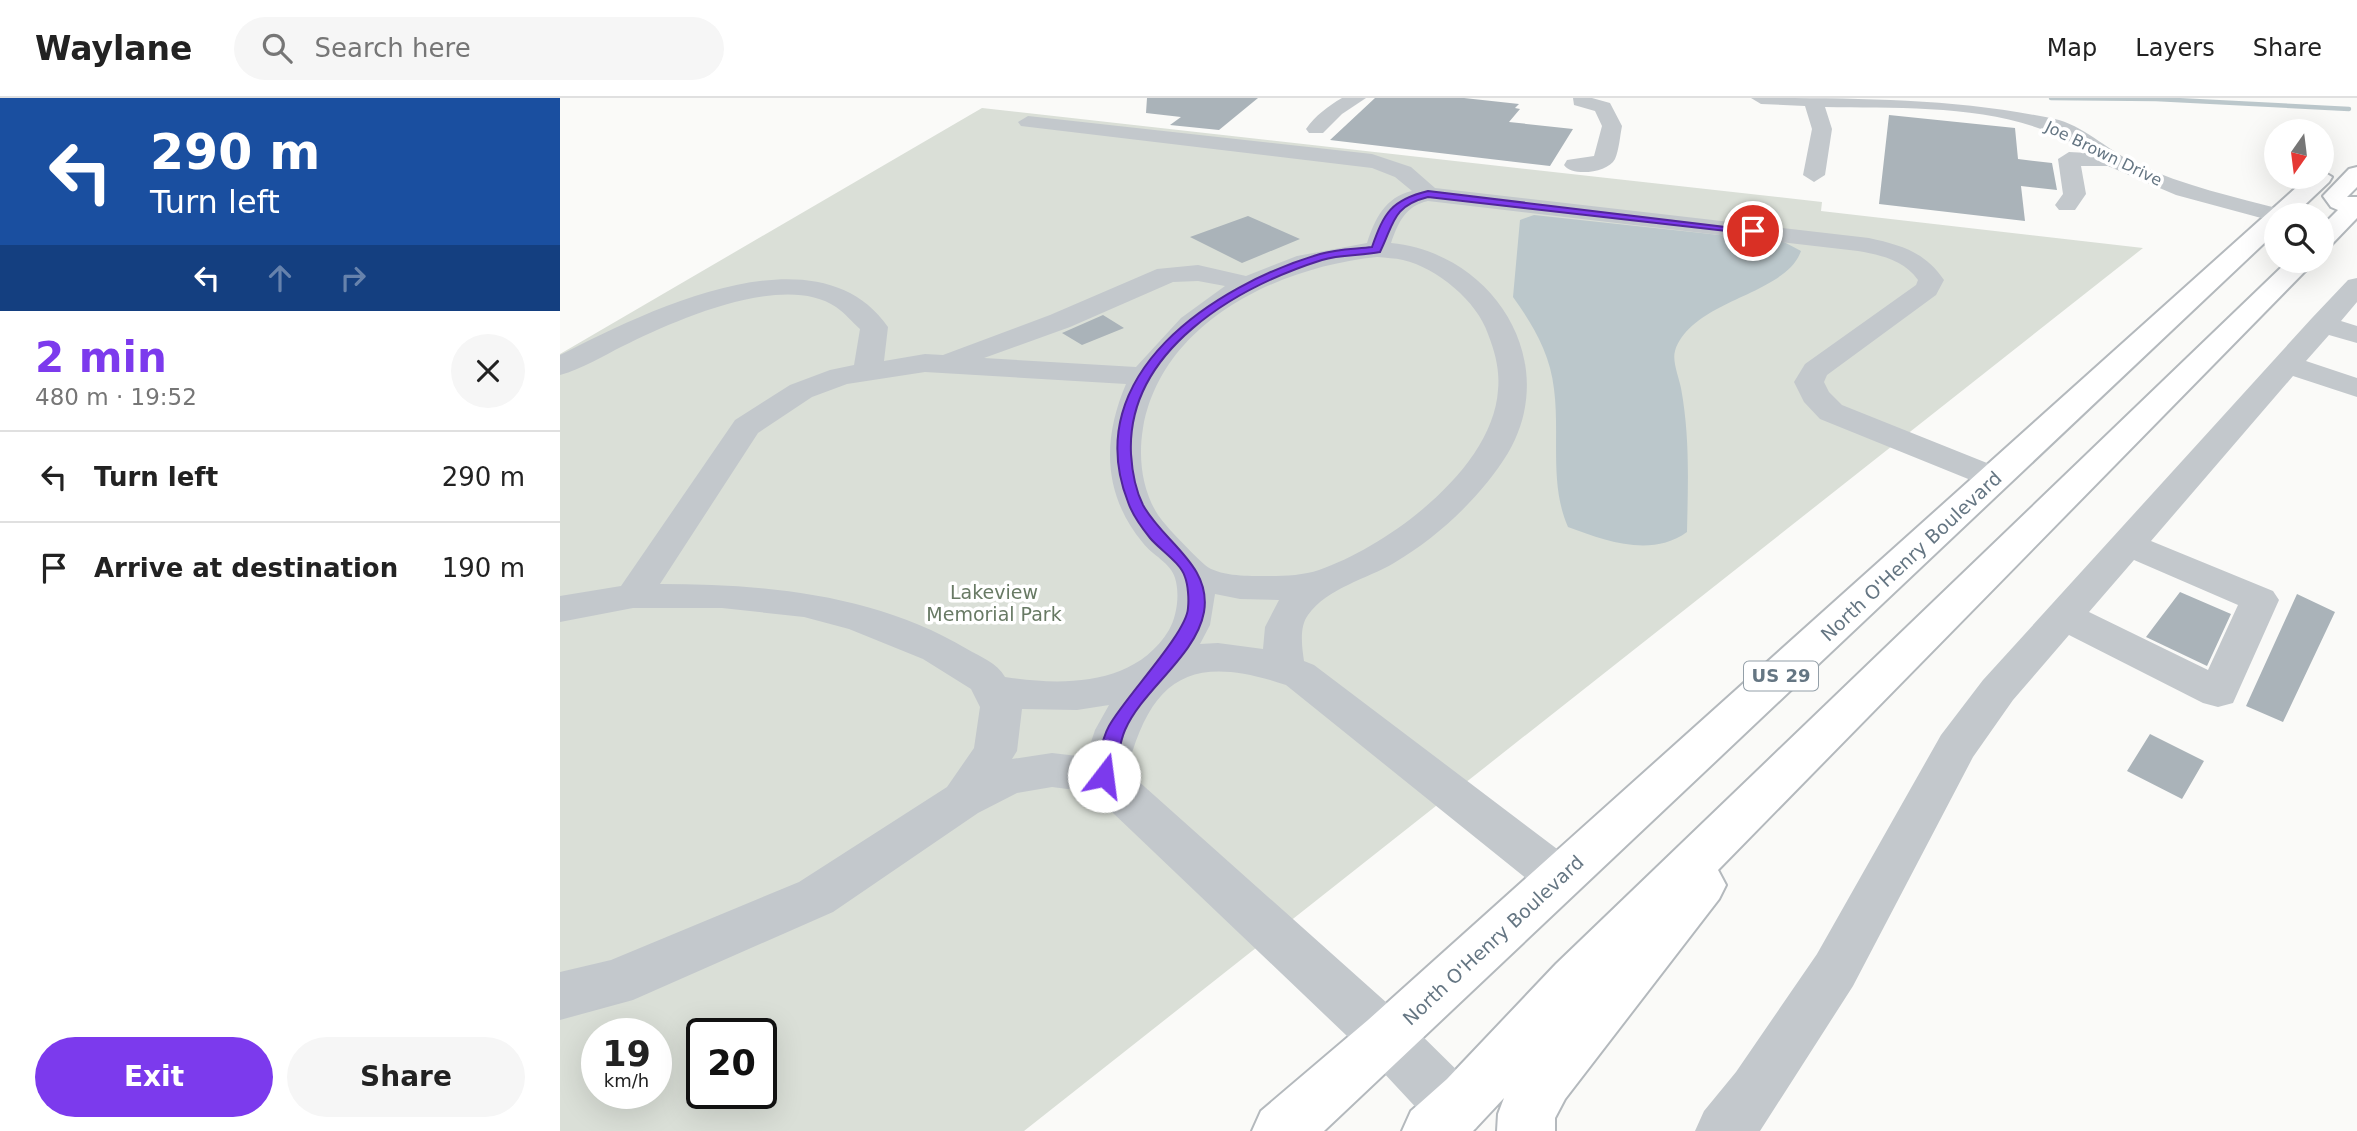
<!DOCTYPE html>
<html lang="en">
<head>
<meta charset="utf-8">
<style>
	body { margin:0; font-family:"DejaVu Sans",sans-serif; background:#f6f6f6; color:#222; height:100vh; display:flex; flex-direction:column; font-size:26px; white-space:nowrap }
	* { box-sizing:border-box; margin:0 }
	p { font-size:23px; color:#767676 }
	.icon { flex:none; width:38px; height:38px; fill:none; stroke:currentColor; stroke-width:2; stroke-linecap:round; stroke-linejoin:round }
	.map { position:relative; flex:1; overflow:hidden }
	.drawer { display:flex; flex-direction:column; background:#fff; width:560px }
	.drawer>* { flex:none }
	.hud { background:#1a4fa0; color:#fff; overflow:hidden }
	.needle { width:46px; rotate:194deg }
	.controls { position:absolute; left:1704px; top:21px; display:grid; gap:14px }
	.controls a { display:grid; place-items:center; width:70px; height:70px; border-radius:50%; background:#fff; box-shadow:0 7px 28px #0002; font-size:35px }
	.speed { position:absolute; left:21px; top:920px; display:flex; gap:14px; font-size:35px; font-weight:700; text-align:center }
	.speed>* { display:grid; place-content:center; width:91px; height:91px; border-radius:50%; background:#fff; box-shadow:0 7px 28px #0002; line-height:1 }
	.speed small { font-size:18px; font-weight:400 }
	.speed .limit { border:4px solid #111; border-radius:10px; background:#fff; color:#111 }
	.pin { position:absolute; display:grid; place-items:center; width:60px; height:60px; color:#fff; margin:-30px; border:4px solid #fff; border-radius:50%; box-shadow:0 2px 7px #0007 }
	.me { position:absolute; width:77px; margin:-38px; rotate:15deg; stroke-linejoin:round; filter:drop-shadow(0 0 5px #0008) }
	.turn { display:flex; align-items:center; gap:24px; height:147px; padding:0 35px; font-size:32px }
	.turn .icon { width:91px; height:91px; stroke-width:2.5 }
	.turn b { display:block; font-size:49px; line-height:60px }
	.lanes { display:flex; align-items:center; height:66px; padding:0 35px; background:#0003; justify-content:center; gap:35px; direction:ltr }
	.lanes .off { opacity:.35 }
	.round { display:grid; place-items:center; flex:none; width:74px; height:74px; border-radius:37px; background:#f6f6f6 }
	.head { display:flex; align-items:center; justify-content:space-between; height:119px; padding:0 35px }
	h1 { font-size:42px; font-weight:800; line-height:52px; color:#7c3aed }
	.action { display:flex; gap:14px; margin-top:auto; padding:14px 35px }
	.action a { flex:1; height:80px; border-radius:42px; background:#7c3aed; color:#fff; font-size:28px; font-weight:800; line-height:80px; text-align:center }
	.action a+a { background:#f6f6f6; color:#222 }
	ul { padding:0; list-style:none }
	li { display:flex; align-items:center; gap:21px; height:91px; padding:0 35px; border-top:2px solid #e0e0e0 }
	li div { flex:1 }
	li b { display:block; font-size:26px }
	li em { font-style:normal }
	header { display:flex; align-items:center; gap:42px; box-sizing:border-box; height:98px; padding:0 35px; background:#fff; border-bottom:2px solid #e0e0e0 }
	header strong { font-size:33px }
	nav { display:flex; gap:38px; margin-inline-start:auto; font-size:24px }
	.search { width:490px; height:63px; background:#f6f6f6; display:flex; align-items:center; gap:18px; box-sizing:border-box; padding:0 24px; border-radius:38px; color:#767676; font-size:26px }
	main { display:flex; flex:1; min-height:0 }
	.map>svg:first-child { display:block }
</style>
</head>
<body>
<header>
<strong>Waylane</strong>
<div class="search"><svg class="icon" aria-label="search" viewBox="0 0 24 24"><circle cx="10" cy="10" r="6"/><path d="M15 15l6 6"/></svg>Search here</div>
<nav><a>Map</a><a>Layers</a><a>Share</a></nav>
</header>
<main>
<section class="drawer">
<div class="hud">
<div class="turn"><svg class="icon" aria-label="left" viewBox="0 0 24 24"><path d="M17 20v-9H6M10 6l-5 5 5 5"/></svg><div><b>290 m</b>Turn left</div></div>
<div class="lanes"><svg class="icon" aria-label="left" viewBox="0 0 24 24"><path d="M17 20v-9H6M10 6l-5 5 5 5"/></svg><svg class="icon off" aria-label="ahead" viewBox="0 0 24 24"><path d="M12 20V5M6 11l6-6 6 6"/></svg><svg class="icon off" aria-label="right" viewBox="0 0 24 24"><path d="M7 20v-9h11M14 6l5 5-5 5"/></svg></div>
</div>
<div class="head"><div><h1>2 min</h1><p>480 m · 19:52</p></div><a class="round"><svg class="icon" aria-label="close" viewBox="0 0 24 24"><path d="M6 6l12 12M18 6L6 18"/></svg></a></div>
<ul>
<li><svg class="icon" aria-label="left" viewBox="0 0 24 24"><path d="M17 20v-9H6M10 6l-5 5 5 5"/></svg><div><b>Turn left</b></div><em>290 m</em></li>
<li><svg class="icon" aria-label="arrive" viewBox="0 0 24 24"><path d="M6 21V4h12l-3 4 3 4H6"/></svg><div><b>Arrive at destination</b></div><em>190 m</em></li>
</ul>
<div class="action"><a>Exit</a><a>Share</a></div>
</section>
<div class="map">
<svg width="1797" height="1033" viewBox="0 0 1797 1033">
	<rect width="100%" height="100%" fill="#fafaf8"/>
	<path fill="#dadfd7" fill-rule="evenodd" d="M422 10 1262 104 1261 113 1583 150 464 1033H0V256ZM37 936H96V996H37ZM142 936H201V996H142Z"/>
	<path fill="#bbc7cb" d="M974 117 1224 144 1241 153C1225 198 1132 201 1115 253 1112 263 1119 280 1121 290 1130 339 1128 384 1127 434 1091 460 1046 443 1008 429 989 386 1000 337 994 291 990 255 973 227 953 199L960 122Z"/>
	<g fill="none" stroke-linecap="round" stroke-linejoin="round">
		<path stroke="#bbc7cb" stroke-width="4.5" d="M1491 0 1596 1 1789 11"/>
	</g>
	<path fill="#aab3b9" d="M587 0H698L659 32 610 27 621 19 586 15Z
		M815 0H904L959 6 955 10 960 11 949 24 1013 31 990 68 770 42Z
		M1329 17 1455 30 1458 61 1492 65 1497 92 1461 88 1465 123 1319 106Z
		M688 118 740 141 682 165 630 139Z
		M543 217 564 230 522 247 502 235Z
		M1620 494 1671 516 1647 568 1586 539Z
		M1737 496 1775 514 1723 624 1686 608Z
		M1590 636 1644 663 1622 701 1567 673Z"/>
	<g fill="none" stroke-linecap="round" stroke-linejoin="round">
		<g stroke="#b4b9bd" stroke-width="4">
			<path id="highway" d="M1797 69V89L1787 99H1797V120L1771 147 1762 149V128L1778 112 1771 109 1763 98 1789 71Z
				M1762 73 1772 79 1769 84 1734 117H1717V133L764 1033H692L701 1013 808 922 1748 79H1762Z
				M1728 163H1755L1158 772 1166 787 1159 801 1005 1001 995 1020V1033H937L938 1016 944 1000 913 1033H842L851 1013 887 981 996 866Z"/>
		</g>
		<path fill="#c3c8cc" fill-rule="evenodd" d="M782 0H806L782 16 763 35H749L746 31C755 18 768 8 782 0Z
			M1013 0H1032L1050 5 1062 28C1060 38 1059 52 1055 61 1048 75 1012 79 1004 67L1007 62 1034 58 1042 28 1035 13 1014 7Z
			M1191 0C1292 0 1401 0 1499 22 1528 31 1550 54 1577 66 1624 88 1675 99 1724 112L1728 117H1717L1716 124 1616 97 1548 68H1521L1526 96 1515 112H1499L1495 107 1503 96 1498 61 1509 54 1528 55C1454 4 1351 11 1265 9L1272 31 1265 77 1254 84 1243 77 1252 31 1245 8 1201 6Z
			M468 18 812 56 851 69 875 90 1309 140C1341 147 1365 154 1384 182L1376 197 1267 277 1264 284 1269 294 1282 307 1447 373 1452 380 1447 387 1435 390 1423 387 1260 321 1244 304 1234 284 1245 266 1356 187 1358 182C1344 162 1321 157 1298 153L868 103C845 108 838 125 831 145 933 155 1002 263 948 355 921 399 878 439 834 465 807 481 767 490 748 517 739 529 742 549 744 563L754 567 1017 766 1024 780 1017 794 1000 800 983 794 726 587C632 555 591 578 567 673L846 922 916 991 924 1011 916 1031H876L808 958 531 694 492 689 457 695 418 715 273 814 73 902 0 922V874L51 862 239 784 387 689 414 650 420 609 411 591 363 561 289 531 244 519 162 510H73L0 524V498L61 488 175 322 230 287 270 272 294 267 300 231C292 224 285 215 276 209 224 173 113 223 63 248 43 258 22 271 0 277V257C83 215 257 126 328 229L324 263 365 256 383 257 490 217 597 171 638 167 686 178 737 158 807 145C815 121 825 99 852 93L835 79 812 70 461 28 458 24ZM817 159C826 160 835 160 843 162 877 170 917 203 928 236 935 254 940 272 938 292 933 371 828 448 759 472 742 478 720 478 702 478 686 478 658 478 645 467 633 456 607 430 598 417 582 392 578 360 583 330 602 223 719 169 817 159ZM638 183 665 188 621 220 576 269 424 260 510 229 613 184ZM365 274 566 286C542 342 543 397 583 445 592 457 611 465 615 480 620 496 617 518 609 532 575 588 503 588 445 579 437 565 421 559 407 551 315 496 204 486 100 486L198 335 252 299 287 286ZM655 496 680 501 719 502 705 529 703 551 658 545 640 546 650 527ZM549 607 535 632 526 659 492 655 452 661 457 653 462 611 517 612Z
			M1797 180V204L1781 223 1797 228V245L1769 237 1746 263 1797 280V299L1733 278 1591 443 1713 493 1719 502 1673 605 1658 609 1643 605 1509 537 1453 602 1413 659 1293 888 1200 1033H1135L1144 1013 1176 974 1257 856 1381 637 1423 582 1752 220 1788 182ZM1574 462 1678 507 1648 572 1529 514Z"/>
		<use href="#highway" fill="#fff" fill-rule="evenodd"/>
	</g>
	<path fill="#7c3aed" stroke="#51269a" stroke-width="2" d="M868 93 1198 133 1193 136 868 99C832 108 834 126 820 154 801 158 781 156 762 162 677 189 566 252 571 356 572 372 576 393 583 407 603 444 652 467 644 514 636 558 583 591 565 632 558 648 558 668 550 683H537L534 678C539 662 541 642 549 628 565 599 627 535 628 510 629 501 628 487 625 479 621 465 599 451 590 440 582 430 572 416 568 404 518 276 655 187 760 156 776 151 795 151 812 149 824 115 831 102 868 93Z"/>
	<g text-anchor="middle" stroke-width="7" stroke-linejoin="round" paint-order="stroke">
		<g font-size="16" fill="#657683" stroke="#fff">
			<text transform="translate(1544 55) rotate(26)" y="6">Joe Brown Drive</text>
		</g>
		<rect fill="#fff" stroke="#939fa8" stroke-width="2" x="1184" y="563.5" width="74" height="29" rx="5"/>
		<g font-size="18" font-weight="bold" fill="#657683">
			<text x="1221" y="584">US 29</text>
		</g>
		<g font-size="19" fill="#657683" stroke="#fff">
			<text transform="translate(1351 458) rotate(-43)" y="7">North O'Henry Boulevard</text>
			<text transform="translate(933 842) rotate(-43)" y="7">North O'Henry Boulevard</text>
		</g>
		<g font-size="19" fill="#687a64" stroke="#fff">
			<text x="434" y="501">Lakeview<tspan x="434" dy="22">Memorial Park</tspan></text>
		</g>
	</g>
</svg>
<div class="controls">
<a><svg class="needle" viewBox="-14 -14 28 28"><path d="M0-13l5 13h-10z" fill="#e53935"/><path d="M0 13l5-13h-10z" fill="#767676"/></svg></a>
<a><svg class="icon" aria-label="search" viewBox="0 0 24 24"><circle cx="10" cy="10" r="6"/><path d="M15 15l6 6"/></svg></a>
</div>
<div class="speed"><div>19<small>km/h</small></div><div class="limit">20</div></div>
<div class="pin" style="left:1193px;top:133px;background:#d93025"><svg class="icon" aria-label="arrive" viewBox="0 0 24 24"><path d="M6 21V4h12l-3 4 3 4H6"/></svg></div>
<svg class="me" style="left:544px;top:678px" viewBox="-20 -20 40 40"><circle r="19" fill="#fff"/><path d="M0-13L10 11 0 6-10 11z" fill="#7c3aed"/></svg>
</div>
</main>
</body>
</html>
